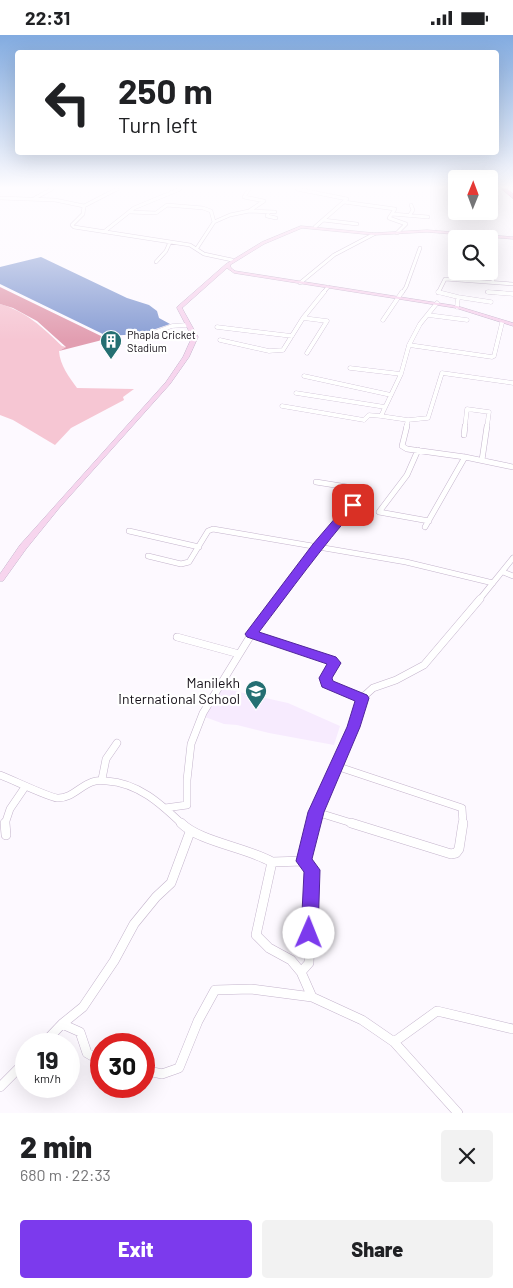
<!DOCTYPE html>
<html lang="en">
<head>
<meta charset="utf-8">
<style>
	body { margin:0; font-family:Barlow,sans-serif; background:#f2f2f2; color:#202124; height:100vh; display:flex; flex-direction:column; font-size:19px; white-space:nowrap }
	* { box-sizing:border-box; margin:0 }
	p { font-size:16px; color:#757577 }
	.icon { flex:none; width:28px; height:28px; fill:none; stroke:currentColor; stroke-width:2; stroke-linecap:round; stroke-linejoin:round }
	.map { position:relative; height:1078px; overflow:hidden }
	.panel { display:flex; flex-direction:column; background:#fff; flex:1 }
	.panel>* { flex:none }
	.guide { position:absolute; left:15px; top:15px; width:484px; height:105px; border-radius:5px; box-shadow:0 5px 20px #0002; background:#fff; color:#202124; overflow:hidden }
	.needle { width:32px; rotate:1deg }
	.fabs { position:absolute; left:448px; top:135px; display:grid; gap:10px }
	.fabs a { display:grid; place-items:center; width:50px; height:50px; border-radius:5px; background:#fff; box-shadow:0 5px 20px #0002; font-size:25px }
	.speed { position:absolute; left:15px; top:998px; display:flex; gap:10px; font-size:25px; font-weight:700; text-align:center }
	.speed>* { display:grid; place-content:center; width:65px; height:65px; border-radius:50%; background:#fff; box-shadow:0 5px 20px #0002; line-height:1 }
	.speed small { font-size:12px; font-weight:400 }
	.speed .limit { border:8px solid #d22; background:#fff; color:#111 }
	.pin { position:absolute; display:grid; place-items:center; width:42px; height:42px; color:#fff; margin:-21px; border-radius:10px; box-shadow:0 2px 8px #0006 }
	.me { position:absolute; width:55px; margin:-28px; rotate:1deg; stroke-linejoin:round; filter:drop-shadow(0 0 4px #0008) }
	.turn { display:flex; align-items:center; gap:18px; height:105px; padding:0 20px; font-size:22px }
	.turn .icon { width:65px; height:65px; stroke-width:2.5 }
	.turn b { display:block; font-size:35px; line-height:42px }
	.round { display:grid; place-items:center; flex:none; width:52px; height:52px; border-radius:5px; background:#f2f2f2 }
	.headline { display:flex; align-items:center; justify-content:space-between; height:85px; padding:0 20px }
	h1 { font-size:30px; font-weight:800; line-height:38px }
	.primary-button { display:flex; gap:10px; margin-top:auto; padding:10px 20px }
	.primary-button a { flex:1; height:58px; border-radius:5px; background:#7c3aed; color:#fff; font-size:20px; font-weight:800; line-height:58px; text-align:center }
	.primary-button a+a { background:#f2f2f2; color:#202124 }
	.status { display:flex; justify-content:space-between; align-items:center; height:35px; padding:0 25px; background:#fff; direction:ltr }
	.status svg { height:14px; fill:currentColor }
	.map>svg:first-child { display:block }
</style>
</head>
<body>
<div class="status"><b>22:31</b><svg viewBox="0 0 49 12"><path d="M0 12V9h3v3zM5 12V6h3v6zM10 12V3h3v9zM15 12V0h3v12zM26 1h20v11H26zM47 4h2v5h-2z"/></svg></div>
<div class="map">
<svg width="513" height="1078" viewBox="0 0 513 1078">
	<rect width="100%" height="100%" fill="#fdf9ff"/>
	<path fill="#f7ebfe" d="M221 653 288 668 340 691 334 710 269 698 237 690 224 689 205 682Z"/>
	<path fill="#f6c6d3" d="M0 269C27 277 42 292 62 311L66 312 59 316C60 330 69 342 77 353L134 354 123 362 124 365 71 393 55 410 13 385 0 380Z"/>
	<path fill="#e29eb1" d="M0 252 101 301 106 304 59 316 66 312 37 286 13 273 0 269Z"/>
	<path fill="#899ed4" d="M41 222 127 263 149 270 157 276 159 283 170 289 141 299 107 301 0 249V232Z"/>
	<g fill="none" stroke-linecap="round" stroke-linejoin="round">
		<g stroke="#c4b4cc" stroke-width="4">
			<path id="street-far4" d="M297 154 347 164 315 192
				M0 163 55 165 84 171 83 179 72 190 74 192 190 210 204 219 232 225
				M35 163 52 154
				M344 167 395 174 389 183 406 189 397 198
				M84 171 117 154
				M249 176 275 177
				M130 177 156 178 167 170 203 173 211 176 214 187
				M269 177 267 181 276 183
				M392 179 428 182
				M409 181 413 175 411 170
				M323 185 357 189
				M105 196 134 173 180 154
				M197 213 214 187 230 180 249 176 264 166 244 162 249 154
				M156 227 166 216 170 207
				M484 236V239L493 241V247
				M300 248 334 220 374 199
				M487 257 505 258
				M323 258 328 252
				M402 258 406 252 420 213
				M440 258H438L445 244 513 249"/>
		</g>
		<g stroke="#c4b4cc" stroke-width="4.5">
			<path id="street-far3" d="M438 257 458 262 457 272
				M488 257 513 259
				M458 262 491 267
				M428 280 467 285
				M383 285 402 257
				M217 292 292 301
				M148 300 172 291 186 290
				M220 305 269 316 283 315 303 283
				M409 310 420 289 437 268
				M307 318 327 286 303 283 324 257
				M350 333 401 339
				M304 341 391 360
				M296 358 385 372
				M282 371 364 385 369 380 381 381
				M408 385 428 383 442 338 513 348
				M406 392 408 385 381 381 401 339 409 310 492 322 494 321 502 288
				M465 392 467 374 489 377 487 392"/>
		</g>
		<g stroke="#c4b4cc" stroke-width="6">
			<path id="street-far2" d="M407 391 402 411 407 414 465 422 513 432
				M464 400 465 391
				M418 415 407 440 379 477 429 486
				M482 425 487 391
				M425 492 465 422
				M129 496 199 512
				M148 521 181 529 189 527 208 496 213 494 406 527 493 548
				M503 537 513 541
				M278 565 337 486 366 455 316 447
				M479 565 513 523"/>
		</g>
		<g stroke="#c4b4cc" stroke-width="8">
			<path id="street-far1" d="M251 599 332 625 335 628 326 643V649L362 663
				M177 602 239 619
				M336 731 462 773 463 789
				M0 740C11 744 48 762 57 763 71 764 80 751 92 747 97 745 101 745 107 746 138 748 160 768 182 789
				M102 744 106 724 117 708
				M165 773 187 770V745L191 709 203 678 259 587 279 564
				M316 777 355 789
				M5 789 10 774 25 752
				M313 789 316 777 353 692 362 663 373 653 396 645 424 630 480 564"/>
		</g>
		<g stroke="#c4b4cc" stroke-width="10">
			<path id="street" d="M5 788 6 800
				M181 788C200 807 245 812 272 827L256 900 269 913 291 925 301 937 312 962 362 985 394 1007 458 1078
				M351 788 451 819 456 818 459 814 463 788
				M272 827 304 826 313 788
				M301 937 309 928 312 835 304 826
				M62 989 83 972 114 926 134 889 156 862 171 848 190 797
				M394 1007 437 976 513 994
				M43 1009 62 989 80 997 87 1018 101 1026
				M144 1035 162 1039 179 1033 198 986 215 955 251 954 312 962
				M0 1052 26 1026"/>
		</g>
		<g stroke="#c4b4cc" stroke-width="1">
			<path id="secondary" d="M301 191 374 198 427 195 513 202V204L427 197 374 200 302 193 264 209 230 230 231 233 235 236 457 271 513 288V291L456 273 234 238 227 233 182 273 198 302 189 322 170 349 60 472 26 514 3 546H0V539L20 510 166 347 183 322 192 302 177 273V272L226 229 262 207Z"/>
		</g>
		<g stroke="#9b4f8a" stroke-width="1">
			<path id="highway" d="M502 154H507L513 159V163Z"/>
		</g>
		<use href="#street-far4" stroke="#fff" stroke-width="3"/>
		<use href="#street-far3" stroke="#fff" stroke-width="4"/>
		<use href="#street-far2" stroke="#fff" stroke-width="5"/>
		<use href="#street-far1" stroke="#fff" stroke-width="7"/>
		<use href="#street" stroke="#fff" stroke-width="9"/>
		<use href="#secondary" fill="#f7d5ee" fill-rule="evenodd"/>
		<use href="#highway" fill="#e472c8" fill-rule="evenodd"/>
	</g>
	<linearGradient id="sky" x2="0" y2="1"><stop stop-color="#82abe0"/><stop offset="0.5" stop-color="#fefcff"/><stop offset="1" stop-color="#fefcff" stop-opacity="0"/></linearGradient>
	<rect width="513" height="305" fill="url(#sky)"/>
	<path fill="#7c3aed" stroke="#51269a" d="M353 466 357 467 358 470 357 472C322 512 291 555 259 597L336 622 341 628 332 643 333 646 367 660 369 663 360 692 324 777 312 824 320 835 318 898 315 904 309 906 303 904 301 898 304 837 296 826 308 777 347 692 355 666 322 652 319 643 327 629 247 602 245 599 313 509 349 467Z"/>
	<defs>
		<g id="building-pin" transform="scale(1.125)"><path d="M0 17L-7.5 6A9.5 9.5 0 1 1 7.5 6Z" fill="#246f72" stroke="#fff"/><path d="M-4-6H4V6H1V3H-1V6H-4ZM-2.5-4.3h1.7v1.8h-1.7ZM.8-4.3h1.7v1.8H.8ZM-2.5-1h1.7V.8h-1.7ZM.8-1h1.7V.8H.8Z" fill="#fff"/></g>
		<g id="school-pin" transform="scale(1.125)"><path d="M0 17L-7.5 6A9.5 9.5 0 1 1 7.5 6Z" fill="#246f72" stroke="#fff"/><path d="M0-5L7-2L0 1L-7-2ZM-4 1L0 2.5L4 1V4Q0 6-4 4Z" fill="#fff"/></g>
	</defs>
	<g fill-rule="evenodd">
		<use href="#building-pin" x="111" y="306"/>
		<use href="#school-pin" x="256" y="656"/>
	</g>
	<g text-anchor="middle" stroke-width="4.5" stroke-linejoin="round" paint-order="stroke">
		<g font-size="11" fill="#130e16" stroke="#fff" text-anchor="start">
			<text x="127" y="304">Phapla Cricket<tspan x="127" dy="13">Stadium</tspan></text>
		</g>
		<g font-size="14" fill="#130e16" stroke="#fff" text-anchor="end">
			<text x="240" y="653">Manilekh<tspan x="240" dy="16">International School</tspan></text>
		</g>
	</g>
</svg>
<div class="fabs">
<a><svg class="needle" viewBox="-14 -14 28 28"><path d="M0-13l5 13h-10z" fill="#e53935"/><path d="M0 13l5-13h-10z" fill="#757577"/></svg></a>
<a><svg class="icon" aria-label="search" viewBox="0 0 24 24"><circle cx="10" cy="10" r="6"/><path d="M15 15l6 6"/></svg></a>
</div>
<div class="speed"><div>19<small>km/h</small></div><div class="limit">30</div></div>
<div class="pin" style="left:353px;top:470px;background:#d93025"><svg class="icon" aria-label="arrive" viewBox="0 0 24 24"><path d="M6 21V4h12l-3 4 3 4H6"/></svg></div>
<svg class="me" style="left:309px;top:898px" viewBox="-20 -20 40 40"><circle r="19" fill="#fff"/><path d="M0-13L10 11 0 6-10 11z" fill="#7c3aed"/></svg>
<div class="guide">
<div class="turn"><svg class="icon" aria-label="left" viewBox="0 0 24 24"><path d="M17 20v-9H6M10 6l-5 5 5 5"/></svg><div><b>250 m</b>Turn left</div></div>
</div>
</div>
<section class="panel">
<div class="headline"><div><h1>2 min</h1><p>680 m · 22:33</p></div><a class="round"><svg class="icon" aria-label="close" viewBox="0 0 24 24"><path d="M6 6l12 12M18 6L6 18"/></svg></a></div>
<div class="primary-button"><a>Exit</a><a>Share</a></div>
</section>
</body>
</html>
